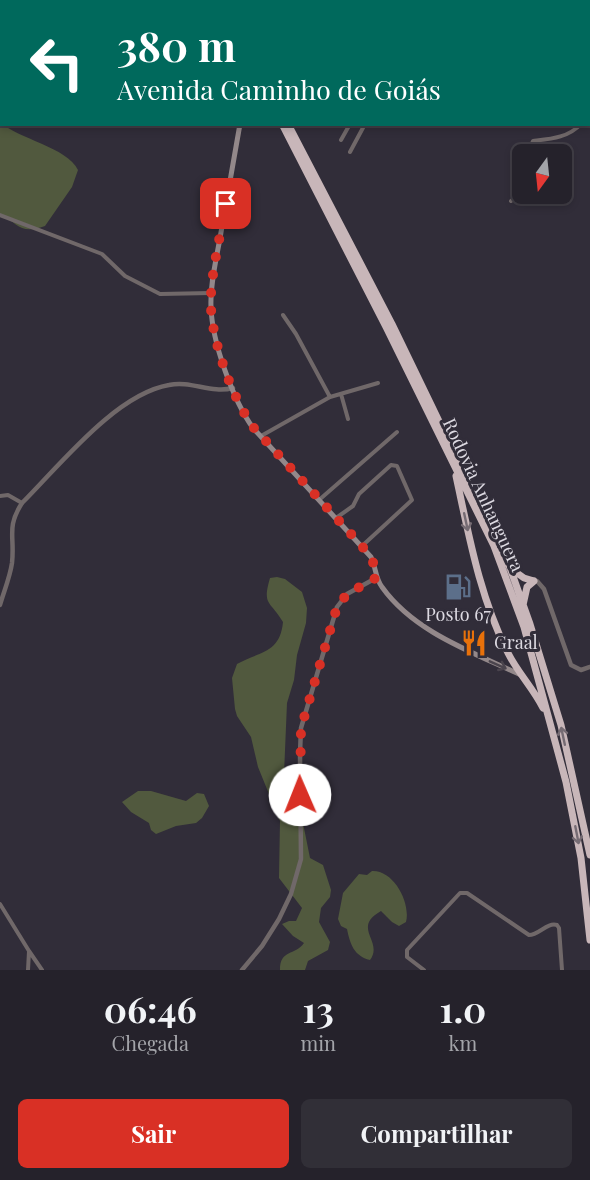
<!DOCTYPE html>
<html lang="pt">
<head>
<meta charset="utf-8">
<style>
	body { margin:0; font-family:"Playfair Display",serif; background:#312f37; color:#f1f3f6; height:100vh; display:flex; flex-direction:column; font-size:22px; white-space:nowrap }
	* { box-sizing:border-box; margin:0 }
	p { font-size:20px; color:#a3a4a9 }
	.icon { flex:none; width:33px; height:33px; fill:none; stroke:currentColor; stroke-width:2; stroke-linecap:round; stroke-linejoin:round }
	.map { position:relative; height:970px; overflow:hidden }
	.details { display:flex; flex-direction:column; background:#25222b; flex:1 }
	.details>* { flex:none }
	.guide { position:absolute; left:0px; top:0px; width:591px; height:126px; box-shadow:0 3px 9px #0003,0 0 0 2px #423f47; background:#00695c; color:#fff; overflow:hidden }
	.needle { width:39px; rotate:195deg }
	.fabs { position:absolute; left:512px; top:144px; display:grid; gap:12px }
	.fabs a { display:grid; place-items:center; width:60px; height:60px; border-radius:9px; background:#25222b; box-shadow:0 3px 9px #0003,0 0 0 2px #423f47; font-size:30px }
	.pin { position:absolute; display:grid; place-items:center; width:51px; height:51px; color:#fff; margin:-26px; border-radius:12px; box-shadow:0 3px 9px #0006 }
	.me { position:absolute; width:66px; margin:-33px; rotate:359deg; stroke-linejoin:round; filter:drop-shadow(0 0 4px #0008) }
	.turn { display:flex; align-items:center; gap:21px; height:126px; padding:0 18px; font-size:27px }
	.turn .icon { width:78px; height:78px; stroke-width:2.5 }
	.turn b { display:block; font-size:42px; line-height:51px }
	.eta { display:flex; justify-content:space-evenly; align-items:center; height:102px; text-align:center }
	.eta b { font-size:36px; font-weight:700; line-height:42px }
	.primary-button { display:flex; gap:12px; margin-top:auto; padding:12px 18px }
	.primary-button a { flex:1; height:69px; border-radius:9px; background:#d93025; color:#fff; font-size:24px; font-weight:700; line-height:69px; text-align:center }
	.primary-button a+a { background:#312f37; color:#f1f3f6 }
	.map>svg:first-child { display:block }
</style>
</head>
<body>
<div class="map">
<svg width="590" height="970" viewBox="0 0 590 970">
	<rect width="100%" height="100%" fill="#312d39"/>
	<path fill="#51593e" d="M0 122C18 139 67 147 78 170L72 187 45 226C20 235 19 224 0 214Z
		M277 577 285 579 302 592 307 608 306 623 297 655 294 680 287 703 284 774V788L303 823 310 858 323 865 331 890 330 897 321 908 319 922 330 942 328 950 308 961 305 970H280C280 949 295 956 304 943L293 936 282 924 289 921H296L302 908 279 878 280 821 258 767 251 737 237 716 235 709 232 678 237 664C261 651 280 653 283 622 270 600 262 606 270 578Z
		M138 791H151L186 801 197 793 204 794 209 806 202 818 196 823 176 826 156 834 151 830 149 823 131 812 122 802Z
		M372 871C394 870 411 903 406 922L399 926 392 922 381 911C351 928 384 941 370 960 354 956 350 944 347 929L341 926 338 919 343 893 359 874 367 875Z"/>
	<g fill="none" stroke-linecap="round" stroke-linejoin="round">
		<path stroke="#706869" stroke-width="4" d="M268 0V2
			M24 2 25 0
			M354 2 355 0
			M0 46 2 43
			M590 114V113
			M588 124 590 126
			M341 140 350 124
			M350 152 365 124
			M544 154 531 146 533 141C550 139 568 138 581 124
			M511 201 522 192
			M0 215 102 254 125 276 160 294 211 293
			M283 315 296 334 330 397
			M341 394 348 419
			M261 436 330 397 378 383
			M0 496 8 495 22 503
			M319 500 397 432
			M336 518 353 506 359 494 391 465 397 466 412 500 362 546
			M0 904 29 951 28 970
			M29 951 42 970
			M424 970 407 957V950L460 893H467L529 935C539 935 547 922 557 925L559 928 562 970"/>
		<path stroke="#706869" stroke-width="4.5" d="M534 581H537L544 589 571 665 581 670 590 667
			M0 605C4 591 10 577 12 563 15 536 6 528 22 503 60 465 116 394 169 385 191 380 211 394 233 388
			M242 970 262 946 279 919 291 894 301 859 300 753 301 728 337 607 347 594 376 578"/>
		<path stroke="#93888a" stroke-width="5" d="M214 0 215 2
			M240 124C233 162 227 200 220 238 216 261 210 284 211 307 212 342 233 400 253 428L371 557C376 567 375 578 382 587 414 632 472 652 521 675"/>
		<path stroke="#c8b6b9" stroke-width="7" d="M218 0 219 2
			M224 0 225 2
			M282 124 386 327 494 546 524 627 566 782 581 858 590 940
			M288 124 392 324 510 568 530 624 561 725 590 855
			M456 476C469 536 480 598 508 653 518 673 533 688 543 708
			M510 568 524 578 534 581
			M523 605 527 587 534 581"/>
	</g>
	<defs><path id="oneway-shaft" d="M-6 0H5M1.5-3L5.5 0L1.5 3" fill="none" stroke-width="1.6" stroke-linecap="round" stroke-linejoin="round" transform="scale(1.5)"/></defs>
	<g stroke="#756b73">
		<use href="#oneway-shaft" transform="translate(466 522) rotate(78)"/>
		<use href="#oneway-shaft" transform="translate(563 736) rotate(-102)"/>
		<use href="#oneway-shaft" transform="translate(577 835) rotate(79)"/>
	</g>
	<use stroke="#4a444d" href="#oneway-shaft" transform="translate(498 665) rotate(24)"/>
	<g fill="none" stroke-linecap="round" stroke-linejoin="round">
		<path stroke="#d93025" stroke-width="10" stroke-dasharray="0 18" d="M226 204C221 233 213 264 211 294 208 332 231 397 254 428L362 546 376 567V578L347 594 337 607 301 728 300 795"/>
	</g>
	<defs>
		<g id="fuel-bare" transform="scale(2.07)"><path d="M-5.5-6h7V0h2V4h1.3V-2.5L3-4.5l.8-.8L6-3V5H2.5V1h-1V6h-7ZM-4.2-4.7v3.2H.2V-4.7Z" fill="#5c6f8a" stroke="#312d39" stroke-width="2.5" paint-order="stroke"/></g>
		<g id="restaurant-bare" transform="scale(2.07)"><path d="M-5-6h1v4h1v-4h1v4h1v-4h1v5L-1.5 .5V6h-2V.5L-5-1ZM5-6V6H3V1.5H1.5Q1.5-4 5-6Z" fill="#e8710a" stroke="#312d39" stroke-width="2.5" paint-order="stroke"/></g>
	</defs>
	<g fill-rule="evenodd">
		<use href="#fuel-bare" x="458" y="587"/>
		<use href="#restaurant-bare" x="474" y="643"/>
	</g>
	<g text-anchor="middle" stroke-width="6" stroke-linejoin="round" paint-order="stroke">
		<g font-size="18" fill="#dcd9e1" stroke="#312d39">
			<text transform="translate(483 495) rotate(65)" y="6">Rodovia Anhanguera</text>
		</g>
		<g font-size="18" fill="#dcd9e1" stroke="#312d39">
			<text x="458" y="621">Posto 67</text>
			<text x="494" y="649" text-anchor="start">Graal</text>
		</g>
	</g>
</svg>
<div class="fabs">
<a><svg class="needle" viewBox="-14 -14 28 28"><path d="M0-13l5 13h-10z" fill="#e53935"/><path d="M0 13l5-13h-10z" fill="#a3a4a9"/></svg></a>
</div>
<div class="pin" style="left:226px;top:204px;background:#d93025"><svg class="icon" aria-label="arrive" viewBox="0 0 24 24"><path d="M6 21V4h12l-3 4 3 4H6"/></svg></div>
<svg class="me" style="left:300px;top:795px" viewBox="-20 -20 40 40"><circle r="19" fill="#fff"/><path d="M0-13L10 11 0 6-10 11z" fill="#d93025"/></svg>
<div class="guide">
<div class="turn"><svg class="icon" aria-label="left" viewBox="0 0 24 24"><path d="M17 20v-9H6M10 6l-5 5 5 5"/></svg><div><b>380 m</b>Avenida Caminho de Goiás</div></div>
</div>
</div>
<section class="details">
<div class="eta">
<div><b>06:46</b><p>Chegada</p></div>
<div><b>13</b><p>min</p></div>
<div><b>1.0</b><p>km</p></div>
</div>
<div class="primary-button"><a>Sair</a><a>Compartilhar</a></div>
</section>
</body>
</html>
